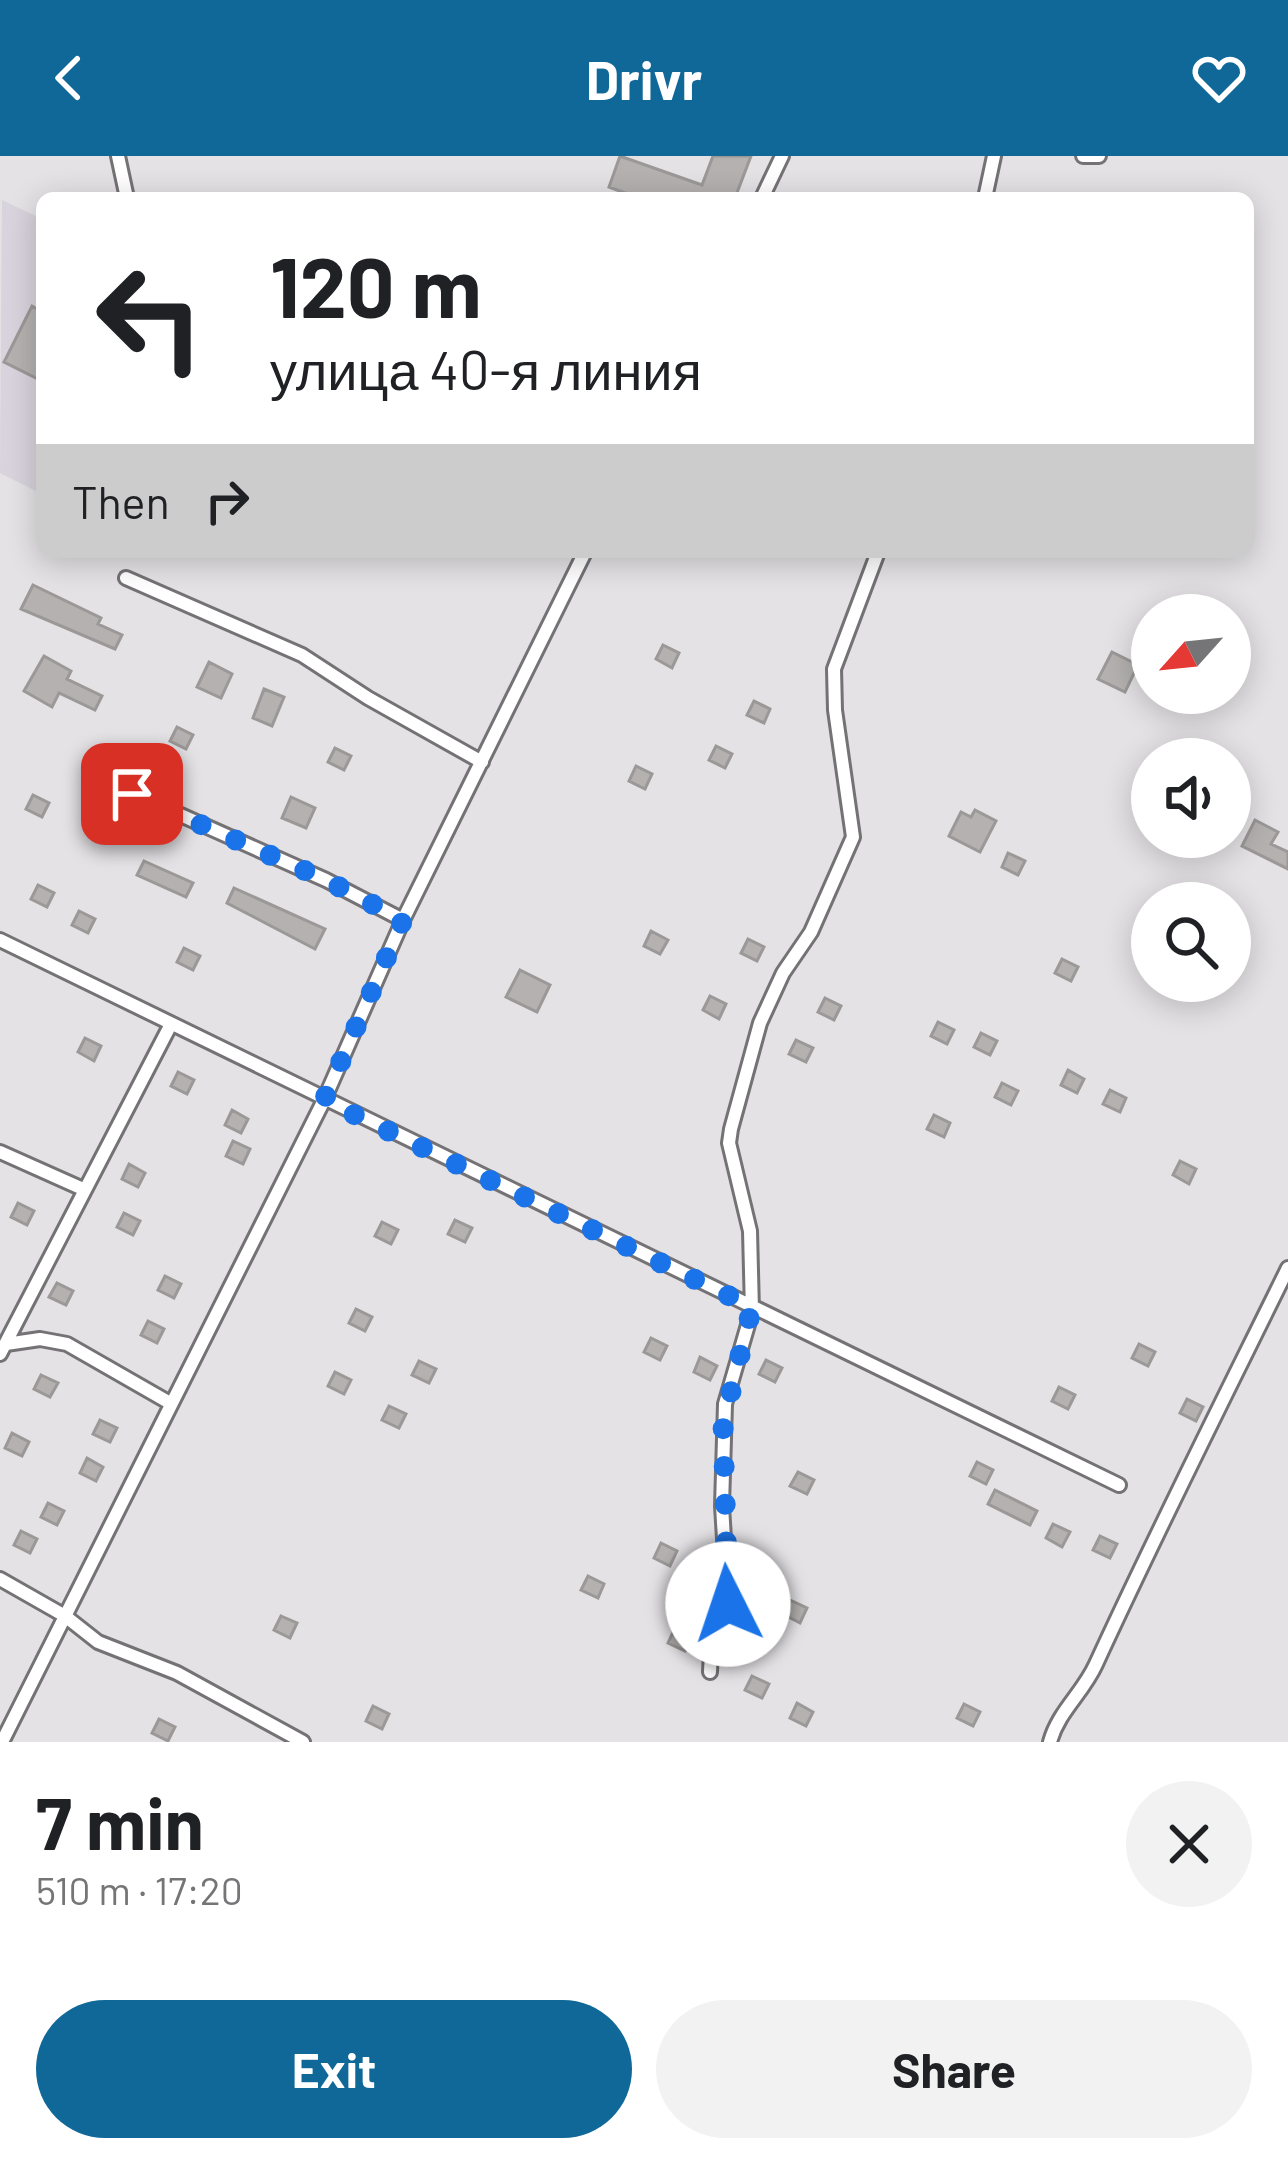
<!DOCTYPE html>
<html lang="en">
<head>
<meta charset="utf-8">
<style>
	body { margin:0; font-family:Barlow,sans-serif; background:#f2f2f2; color:#202124; height:100vh; display:flex; flex-direction:column; font-size:45px; white-space:nowrap }
	* { box-sizing:border-box; margin:0 }
	p { font-size:39px; color:#757577 }
	.icon { flex:none; width:66px; height:66px; fill:none; stroke:currentColor; stroke-width:2; stroke-linecap:round; stroke-linejoin:round }
	.map { position:relative; height:1586px; overflow:hidden }
	.drawer { display:flex; flex-direction:column; background:#fff; flex:1 }
	.drawer>* { flex:none }
	.banner { position:absolute; left:36px; top:36px; width:1218px; height:366px; border-radius:18px; box-shadow:0 6px 30px #0003; background:#fff; color:#202124; overflow:hidden }
	.needle { width:78px; rotate:243deg }
	.tools { position:absolute; left:1131px; top:438px; display:grid; gap:24px }
	.tools a { display:grid; place-items:center; width:120px; height:120px; border-radius:50%; background:#fff; box-shadow:0 6px 30px #0003; font-size:60px }
	.pin { position:absolute; display:grid; place-items:center; width:102px; height:102px; color:#fff; margin:-51px; border-radius:24px; box-shadow:0 6px 18px #0006 }
	.me { position:absolute; width:132px; margin:-66px; rotate:356deg; stroke-linejoin:round; filter:drop-shadow(0 0 9px #0008) }
	.turn { display:flex; align-items:center; gap:42px; height:252px; padding:0 36px; font-size:54px }
	.turn .icon { width:156px; height:156px; stroke-width:2.5 }
	.turn b { display:block; font-size:84px; line-height:102px }
	.then { display:flex; align-items:center; height:114px; padding:0 36px; background:#0003; gap:24px; font-size:45px }
	.round { display:grid; place-items:center; flex:none; width:126px; height:126px; border-radius:63px; background:#f2f2f2 }
	.headline { display:flex; align-items:center; justify-content:space-between; height:204px; padding:0 36px }
	h1 { font-size:72px; font-weight:700; line-height:90px }
	.cta { display:flex; gap:24px; margin-top:auto; padding:24px 36px }
	.cta a { flex:1; height:138px; border-radius:72px; background:#106898; color:#fff; font-size:48px; font-weight:700; line-height:138px; text-align:center }
	.cta a+a { background:#f2f2f2; color:#202124 }
	header { display:flex; justify-content:space-between; align-items:center; height:156px; padding:0 36px; background:#106898; color:#fff; font-size:54px; font-weight:700 }
	.map>svg:first-child { display:block }
</style>
</head>
<body>
<header><svg class="icon" aria-label="back" viewBox="0 0 24 24"><path d="M15 5l-7 7 7 7"/></svg>Drivr<svg class="icon" aria-label="heart" viewBox="0 0 24 24"><path d="M12 20l-8-8c-3-5 5-10 8-4 3-6 11-1 8 4z"/></svg></header>
<div class="map">
<svg width="1288" height="1586" viewBox="0 0 1288 1586">
	<rect width="100%" height="100%" fill="#e4e2e5"/>
	<path fill="#d8d3dc" d="M2 44 42 63V338L0 317Z"/>
	<path fill="#b4b1b0" stroke="#9b9897" stroke-width="3" d="M620 0 702 29 713 0H751L735 42H638L609 31Z
		M32 150 42 156V225L4 206Z
		M33 429 101 462 98 468 122 479 115 493 21 453Z
		M663 489 679 497 672 512 656 503Z
		M1112 496 1138 509 1125 536 1098 523Z
		M44 500 71 515 67 523 102 540 95 554 59 537 52 551 24 535Z
		M209 506 232 518 221 542 197 531Z
		M264 533 284 541 272 570 253 562Z
		M754 545 770 553 764 567 747 559Z
		M177 571 193 579 186 593 170 585Z
		M716 590 732 598 725 612 709 604Z
		M335 592 351 600 344 614 328 606Z
		M636 610 652 618 645 633 629 625Z
		M33 639 49 647 42 661 26 653Z
		M291 641 315 652 306 672 282 662Z
		M975 654 996 665 980 696 949 680 961 656 971 661Z
		M1255 664 1278 676 1271 688 1288 696V713L1242 690Z
		M1008 697 1025 705 1018 719 1002 711Z
		M144 705 193 727 186 741 137 719Z
		M38 729 54 737 47 751 31 743Z
		M234 732 325 773 315 793 227 747Z
		M79 755 95 763 88 777 72 769Z
		M651 775 668 784 660 798 644 790Z
		M748 783 764 791 757 805 741 797Z
		M184 792 200 800 193 814 177 806Z
		M1062 803 1078 811 1071 825 1055 817Z
		M520 814 550 829 537 856 506 841Z
		M710 840 726 848 719 863 703 854Z
		M825 842 841 850 834 864 818 856Z
		M938 866 954 874 947 888 931 880Z
		M981 877 997 885 990 899 974 891Z
		M85 882 101 890 94 905 78 896Z
		M796 884 813 892 806 906 789 898Z
		M1068 914 1084 923 1077 937 1061 929Z
		M178 916 194 924 187 938 171 930Z
		M1002 927 1018 935 1011 949 995 941Z
		M1110 934 1126 942 1120 956 1103 948Z
		M232 954 248 963 241 977 225 969Z
		M934 959 950 967 944 981 927 973Z
		M233 985 250 993 243 1008 226 1000Z
		M1180 1005 1196 1013 1189 1028 1173 1019Z
		M129 1008 145 1017 138 1031 122 1023Z
		M18 1047 34 1055 27 1069 11 1061Z
		M124 1057 140 1065 133 1079 117 1071Z
		M455 1064 472 1072 465 1086 448 1078Z
		M382 1066 398 1074 391 1088 375 1080Z
		M165 1120 181 1128 174 1142 158 1134Z
		M57 1127 73 1135 66 1149 49 1141Z
		M356 1153 372 1161 365 1175 349 1167Z
		M148 1165 164 1173 157 1187 141 1179Z
		M651 1182 667 1190 660 1204 644 1196Z
		M1139 1188 1155 1196 1148 1210 1132 1202Z
		M700 1201 717 1210 710 1224 694 1216Z
		M766 1204 782 1212 775 1226 759 1218Z
		M419 1205 436 1213 429 1227 412 1219Z
		M335 1216 351 1224 344 1238 328 1230Z
		M41 1219 58 1227 50 1241 34 1233Z
		M1059 1231 1075 1239 1068 1253 1052 1245Z
		M1187 1243 1203 1251 1196 1265 1180 1257Z
		M389 1250 406 1258 399 1272 382 1264Z
		M100 1264 117 1272 110 1286 93 1278Z
		M12 1277 29 1286 22 1300 5 1292Z
		M87 1302 103 1311 96 1325 80 1317Z
		M977 1306 993 1314 986 1328 970 1320Z
		M798 1316 814 1324 807 1338 790 1330Z
		M995 1334 1037 1355 1030 1369 988 1348Z
		M48 1347 64 1355 57 1369 41 1361Z
		M1053 1368 1070 1376 1062 1391 1046 1382Z
		M21 1375 37 1383 30 1397 14 1389Z
		M1100 1380 1117 1388 1110 1402 1093 1394Z
		M661 1387 677 1395 670 1410 654 1402Z
		M588 1420 604 1428 598 1442 581 1434Z
		M790 1444 807 1452 800 1467 783 1458Z
		M281 1460 297 1467 290 1482 274 1474Z
		M675 1472 692 1480 685 1495 668 1487Z
		M752 1520 769 1528 762 1542 745 1534Z
		M797 1547 813 1556 806 1570 790 1562Z
		M964 1548 980 1556 973 1570 957 1562Z
		M373 1550 389 1558 382 1573 366 1565Z
		M159 1563 175 1571 168 1585 152 1577Z"/>
	<g fill="none" stroke-linecap="round" stroke-linejoin="round">
		<g stroke="#747275" stroke-width="18">
			<path id="minor" d="M118 0 127 42
				M1083 0H1099
				M762 42 782 0
				M985 42 994 0
				M126 422 302 499 368 542 482 606
				M100 623 326 724 403 764
				M0 784 1119 1329
				M0 996 83 1033
				M6 1188 40 1183 67 1188 170 1247
				M0 1198 171 868
				M0 1423 65 1460 98 1486 177 1517 303 1586
				M710 1516 711 1495 728 1448 722 1350 725 1248 752 1155 750 1075 729 987 731 973 760 867 783 817 811 776 853 681 835 554 834 513 878 396
				M2 1586 324 944 403 764 585 396
				M1050 1586C1058 1556 1083 1537 1096 1508 1157 1375 1223 1244 1288 1112"/>
		</g>
		<use href="#minor" stroke="#fff" stroke-width="12"/>
	</g>
	<g fill="none" stroke-linecap="round" stroke-linejoin="round">
		<path stroke="#1a73e8" stroke-width="21" stroke-dasharray="0 37.8" d="M132 638 326 724 403 764 324 944 752 1151 723 1268 728 1448"/>
	</g>
</svg>
<div class="tools">
<a><svg class="needle" viewBox="-14 -14 28 28"><path d="M0-13l5 13h-10z" fill="#e53935"/><path d="M0 13l5-13h-10z" fill="#757577"/></svg></a>
<a><svg class="icon" aria-label="sound" viewBox="0 0 24 24"><path d="M4 9h4l5-4v14l-5-4H4zM17 9q2 3 0 6"/></svg></a>
<a><svg class="icon" aria-label="search" viewBox="0 0 24 24"><circle cx="10" cy="10" r="6"/><path d="M15 15l6 6"/></svg></a>
</div>
<div class="pin" style="left:132px;top:638px;background:#d93025"><svg class="icon" aria-label="arrive" viewBox="0 0 24 24"><path d="M6 21V4h12l-3 4 3 4H6"/></svg></div>
<svg class="me" style="left:728px;top:1448px" viewBox="-20 -20 40 40"><circle r="19" fill="#fff"/><path d="M0-13L10 11 0 6-10 11z" fill="#1a73e8"/></svg>
<div class="banner">
<div class="turn"><svg class="icon" aria-label="left" viewBox="0 0 24 24"><path d="M17 20v-9H6M10 6l-5 5 5 5"/></svg><div><b>120 m</b>улица 40-я линия</div></div>
<div class="then">Then<svg class="icon" aria-label="right" viewBox="0 0 24 24"><path d="M7 20v-9h11M14 6l5 5-5 5"/></svg></div>
</div>
</div>
<section class="drawer">
<div class="headline"><div><h1>7 min</h1><p>510 m · 17:20</p></div><a class="round"><svg class="icon" aria-label="close" viewBox="0 0 24 24"><path d="M6 6l12 12M18 6L6 18"/></svg></a></div>
<div class="cta"><a>Exit</a><a>Share</a></div>
</section>
</body>
</html>
